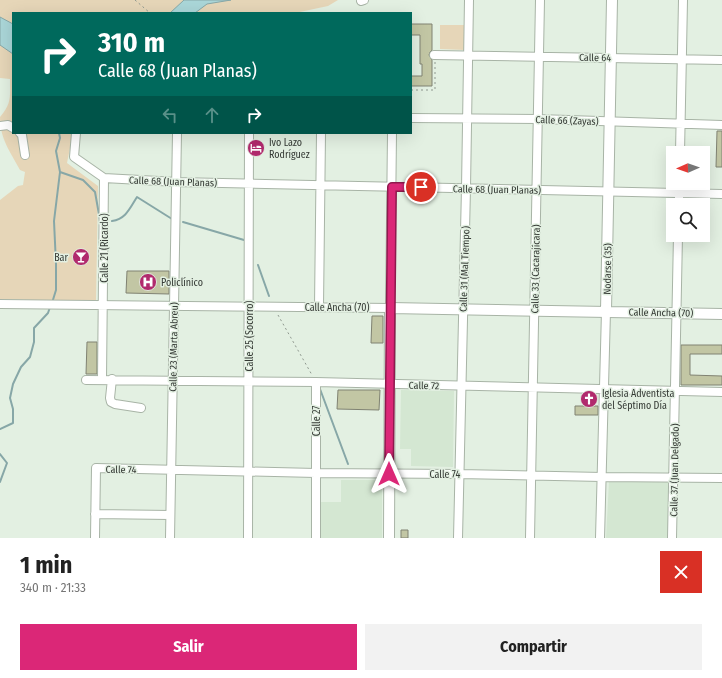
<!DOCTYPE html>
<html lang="es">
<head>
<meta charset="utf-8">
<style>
	body { margin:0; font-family:"Fira Sans Condensed",sans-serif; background:#f2f2f2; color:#222; height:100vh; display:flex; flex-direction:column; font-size:15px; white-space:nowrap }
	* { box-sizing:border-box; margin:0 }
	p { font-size:13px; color:#767676 }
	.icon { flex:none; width:22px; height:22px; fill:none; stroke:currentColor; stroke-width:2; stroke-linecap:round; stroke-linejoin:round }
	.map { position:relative; height:538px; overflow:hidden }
	.panel { display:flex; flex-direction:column; background:#fff; flex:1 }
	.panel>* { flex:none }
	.banner { position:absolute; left:12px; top:12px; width:400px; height:122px; border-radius:0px; box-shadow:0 4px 16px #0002; background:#00695c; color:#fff; overflow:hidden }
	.needle { width:26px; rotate:268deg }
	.buttons { position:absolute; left:666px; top:146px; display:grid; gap:8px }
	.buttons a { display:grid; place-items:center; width:44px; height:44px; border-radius:0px; background:#fff; box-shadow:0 4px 16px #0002; font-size:20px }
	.pin { position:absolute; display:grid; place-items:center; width:34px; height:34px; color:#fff; margin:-17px; border:2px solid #fff; border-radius:50%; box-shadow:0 1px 4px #0007 }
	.me { position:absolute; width:44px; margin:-22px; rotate:0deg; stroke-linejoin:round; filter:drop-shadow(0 0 3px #0008) }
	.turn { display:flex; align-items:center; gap:14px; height:84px; padding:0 20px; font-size:18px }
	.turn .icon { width:52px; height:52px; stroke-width:2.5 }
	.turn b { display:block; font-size:28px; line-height:34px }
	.lanes { display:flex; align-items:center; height:38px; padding:0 20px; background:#0003; justify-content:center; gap:20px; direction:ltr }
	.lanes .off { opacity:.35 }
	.round { display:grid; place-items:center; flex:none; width:42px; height:42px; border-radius:0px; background:#f2f2f2 }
	.overview { display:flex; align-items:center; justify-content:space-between; height:68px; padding:0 20px }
	h1 { font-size:24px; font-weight:700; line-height:30px }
	.button { display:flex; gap:8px; margin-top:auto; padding:8px 20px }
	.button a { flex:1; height:46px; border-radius:0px; background:#db2777; color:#fff; font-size:16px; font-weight:700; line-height:46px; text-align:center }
	.button a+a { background:#f2f2f2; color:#222 }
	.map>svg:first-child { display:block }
</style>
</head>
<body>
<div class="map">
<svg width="722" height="538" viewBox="0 0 722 538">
	<rect width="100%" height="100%" fill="#e3f0e2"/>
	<path fill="#d4e7d2" d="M401 390 454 391 453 467 411 466V449H400Z
		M341 480H382V538H320V502H341Z
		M609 481 668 482V538H606Z"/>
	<path fill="#e6d6b8" d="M0 0H338L328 6 295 13H13V133H73L67 163 98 186 96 302 0 299V200L18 186 23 185 25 172 20 170C10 151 0 139 0 117 12 103 10 96 10 79L0 78Z
		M440 25H465V50L440 49Z"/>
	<path fill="#aad6d8" stroke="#87a7a7" d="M184 0H231L207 4 195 13H170Z
		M0 17 13 24V54L0 45Z"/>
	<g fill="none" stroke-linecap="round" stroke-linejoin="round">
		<path stroke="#87a7a7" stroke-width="2" d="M60 172 83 180 95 192 100 220
			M112 221C126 219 130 208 137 197L172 219
			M183 222 244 240
			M258 265 269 296
			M52 303 56 290V264L54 221 60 172 56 151 60 138 59 133
			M320 389 348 464
			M0 429 13 423V409L10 398 13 384 21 367 30 357 34 342V328L48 313 50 307
			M0 454 7 463 0 482"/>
	</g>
	<path fill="#c2c6a4" stroke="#808272" d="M411 24H432V50L430 52 429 55 432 60V86H411V76H422V64H420V35H411Z
		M717 131H722V167H716Z
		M127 271H169V294L126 293Z
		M372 316H383V343H371Z
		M87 342H97V374H86Z
		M681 345H722V354H690V375L722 376V385H681Z
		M338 390H380L379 410 337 409Z
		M586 394H593L592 406H598V415H575V406H586Z
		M401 530H408V538H401Z"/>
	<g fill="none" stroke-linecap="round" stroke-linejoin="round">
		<g stroke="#a8b4a6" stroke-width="10">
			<path id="minor" d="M361 1 364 0
				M434 55 722 60
				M411 118 538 119 722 125
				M0 126 8 125 13 128
				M20 133 22 135 25 155
				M76 133 74 157 104 178 102 379
				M680 153 683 0
				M104 178 177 182 722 194
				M679 205V183
				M0 304 390 308 392 133
				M319 307 321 133
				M112 379 110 398 111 402 115 404 141 408
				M86 380 316 382 722 392
				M316 382V538
				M95 514 170 515
				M95 538 96 468 316 473 459 474 602 477 722 478
				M170 538 177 133
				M248 538 249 133
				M458 538 466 188 469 0
				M530 538 540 0
				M600 538 606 311
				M672 538 678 235"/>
		</g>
		<g stroke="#a8b4a6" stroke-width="12">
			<path id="major" d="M606 311 612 0
				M389 538 390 308 722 314"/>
		</g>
		<path stroke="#8f988f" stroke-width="1" stroke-dasharray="2 3" stroke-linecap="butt" d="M135 0 150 13
			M411 90H435V62
			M278 315 312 375"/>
		<use href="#minor" stroke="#fff" stroke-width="8"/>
		<use href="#major" stroke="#fff" stroke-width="10"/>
	</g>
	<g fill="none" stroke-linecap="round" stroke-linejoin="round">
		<g stroke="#8e194d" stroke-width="10">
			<path id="route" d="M389 474 392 187H421"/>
		</g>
		<use href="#route" stroke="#db2777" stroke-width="7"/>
	</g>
	<defs>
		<g id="hotel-disc" transform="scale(0.9)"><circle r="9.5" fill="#b12a6d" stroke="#e3f0e2"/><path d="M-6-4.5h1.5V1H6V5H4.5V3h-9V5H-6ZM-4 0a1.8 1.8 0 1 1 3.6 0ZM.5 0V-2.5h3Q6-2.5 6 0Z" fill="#fff"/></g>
		<g id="bar-disc" transform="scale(0.9)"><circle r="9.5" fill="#b12a6d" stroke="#e3f0e2"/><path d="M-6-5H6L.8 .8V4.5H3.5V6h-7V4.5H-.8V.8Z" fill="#fff"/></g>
		<g id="hospital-disc" transform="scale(0.9)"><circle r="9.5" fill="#b12a6d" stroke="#e3f0e2"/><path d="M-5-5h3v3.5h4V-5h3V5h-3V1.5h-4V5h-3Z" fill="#fff"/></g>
		<g id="church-disc" transform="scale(0.9)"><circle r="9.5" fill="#b12a6d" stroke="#e3f0e2"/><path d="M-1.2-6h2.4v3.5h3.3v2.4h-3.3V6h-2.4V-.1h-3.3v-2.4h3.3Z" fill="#fff"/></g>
	</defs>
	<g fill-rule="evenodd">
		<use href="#hotel-disc" x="256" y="148"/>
		<use href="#bar-disc" x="81" y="257"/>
		<use href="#hospital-disc" x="148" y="282"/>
		<use href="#church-disc" x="589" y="399"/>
	</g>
	<g text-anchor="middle" stroke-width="3" stroke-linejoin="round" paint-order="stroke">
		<g font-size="10" fill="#343934" stroke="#e3f0e2">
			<text transform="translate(595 57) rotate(1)" y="4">Calle 64</text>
			<text transform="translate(567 120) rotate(2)" y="4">Calle 66 (Zayas)</text>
			<text transform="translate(173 181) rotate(2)" y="4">Calle 68 (Juan Planas)</text>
			<text transform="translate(497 189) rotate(1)" y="4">Calle 68 (Juan Planas)</text>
			<text transform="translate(104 248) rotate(-90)" y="4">Calle 21 (Ricardo)</text>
			<text transform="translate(464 269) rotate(-88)" y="4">Calle 31 (Mal Tiempo)</text>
			<text transform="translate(535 269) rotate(-89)" y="4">Calle 33 (Cacarajícara)</text>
			<text transform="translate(607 269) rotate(-89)" y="4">Nodarse (35)</text>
			<text x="337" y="311">Calle Ancha (70)</text>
			<text transform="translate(661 312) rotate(1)" y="4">Calle Ancha (70)</text>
			<text transform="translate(249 336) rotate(-90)" y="4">Calle 25 (Socorro)</text>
			<text transform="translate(173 347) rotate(-89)" y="4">Calle 23 (Marta Abreu)</text>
			<text transform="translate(424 385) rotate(1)" y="4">Calle 72</text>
			<text transform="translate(316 421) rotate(-90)" y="4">Calle 27</text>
			<text transform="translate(121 469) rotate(1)" y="4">Calle 74</text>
			<text transform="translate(674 470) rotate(-89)" y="4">Calle 37 (Juan Delgado)</text>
			<text x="445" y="478">Calle 74</text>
		</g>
		<g font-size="10" fill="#343934" stroke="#e3f0e2" text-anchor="start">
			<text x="269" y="146">Ivo Lazo<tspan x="269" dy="12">Rodríguez</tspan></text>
			<text x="68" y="261" text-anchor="end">Bar</text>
			<text x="161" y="286">Policlínico</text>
			<text x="602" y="397">Iglesia Adventista<tspan x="602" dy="12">del Séptimo Día</tspan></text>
		</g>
	</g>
</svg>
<div class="buttons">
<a><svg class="needle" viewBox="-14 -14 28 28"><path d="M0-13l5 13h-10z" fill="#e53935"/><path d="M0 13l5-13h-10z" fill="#767676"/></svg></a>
<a><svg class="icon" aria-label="search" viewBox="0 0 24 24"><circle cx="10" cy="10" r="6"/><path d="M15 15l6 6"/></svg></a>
</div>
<div class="pin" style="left:421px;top:187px;background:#d93025"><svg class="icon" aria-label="arrive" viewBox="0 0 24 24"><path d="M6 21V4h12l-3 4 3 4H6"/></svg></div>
<svg class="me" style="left:389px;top:474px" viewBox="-20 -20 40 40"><path d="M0-17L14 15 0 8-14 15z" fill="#db2777" stroke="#fff" stroke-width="4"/></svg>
<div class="banner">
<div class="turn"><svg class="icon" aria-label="right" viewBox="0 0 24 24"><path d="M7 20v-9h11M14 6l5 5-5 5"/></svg><div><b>310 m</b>Calle 68 (Juan Planas)</div></div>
<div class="lanes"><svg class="icon off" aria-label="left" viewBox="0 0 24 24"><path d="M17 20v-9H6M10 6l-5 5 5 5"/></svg><svg class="icon off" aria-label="ahead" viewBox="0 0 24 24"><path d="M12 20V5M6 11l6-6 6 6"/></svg><svg class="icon" aria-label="right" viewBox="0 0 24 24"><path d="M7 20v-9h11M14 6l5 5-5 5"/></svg></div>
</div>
</div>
<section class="panel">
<div class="overview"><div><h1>1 min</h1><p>340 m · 21:33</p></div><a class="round" style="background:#d93025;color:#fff"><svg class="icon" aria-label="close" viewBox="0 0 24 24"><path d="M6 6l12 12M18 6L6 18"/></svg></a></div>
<div class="button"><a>Salir</a><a>Compartir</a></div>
</section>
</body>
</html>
